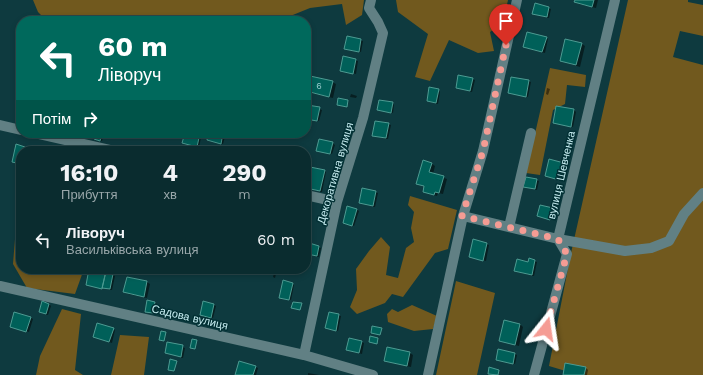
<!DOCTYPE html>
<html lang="uk">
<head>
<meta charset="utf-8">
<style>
	body { margin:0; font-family:"Work Sans",sans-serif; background:#18383b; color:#f1f3f6; height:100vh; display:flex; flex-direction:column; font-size:15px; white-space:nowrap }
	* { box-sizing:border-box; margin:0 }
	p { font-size:13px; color:#99a7aa }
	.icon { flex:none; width:22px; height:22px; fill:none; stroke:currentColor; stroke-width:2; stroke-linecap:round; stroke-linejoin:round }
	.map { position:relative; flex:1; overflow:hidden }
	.side { position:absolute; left:16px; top:146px; width:295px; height:128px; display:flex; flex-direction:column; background:#0a2c2f; border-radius:16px; box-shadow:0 2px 6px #0003,0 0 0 1px #2a484b }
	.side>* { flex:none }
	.hud { position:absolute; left:16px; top:16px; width:295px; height:122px; border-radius:16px; box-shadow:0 2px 6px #0003,0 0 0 1px #2a484b; background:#00695c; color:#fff; overflow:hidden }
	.pin { position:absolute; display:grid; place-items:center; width:34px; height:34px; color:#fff; margin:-41px -17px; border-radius:50% 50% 50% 0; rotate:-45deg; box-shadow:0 0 4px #0007 }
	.pin .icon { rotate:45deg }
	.me { position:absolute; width:44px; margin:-22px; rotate:15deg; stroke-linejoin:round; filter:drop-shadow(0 0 3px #0008) }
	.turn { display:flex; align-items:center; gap:14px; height:84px; padding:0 16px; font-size:18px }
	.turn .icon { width:52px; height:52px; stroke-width:2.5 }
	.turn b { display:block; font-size:28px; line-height:34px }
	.then { display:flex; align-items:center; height:38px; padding:0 16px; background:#0003; gap:8px; font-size:15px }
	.eta { display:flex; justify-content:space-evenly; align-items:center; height:68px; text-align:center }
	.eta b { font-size:24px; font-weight:700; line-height:28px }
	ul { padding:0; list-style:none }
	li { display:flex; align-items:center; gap:12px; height:52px; padding:0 16px }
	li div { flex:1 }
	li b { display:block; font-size:15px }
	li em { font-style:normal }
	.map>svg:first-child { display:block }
</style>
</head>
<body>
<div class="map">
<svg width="703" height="375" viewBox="0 0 703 375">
	<rect width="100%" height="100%" fill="#0e3a3f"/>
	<path fill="#71591e" d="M33 0H364L362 15 346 25 342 4 310 8 278 21H249L237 18 219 21H47L38 12Z
		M396 0H508L503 23 490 32 494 51 478 53 449 40 430 81 415 77 428 34 398 12Z
		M628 0H688V2L703 5V36L680 31 673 57 703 65V375H579L549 366 571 253Z
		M550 68 586 75 585 87 567 85 565 104 553 110 540 175 526 173Z
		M410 196 457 210 448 249 435 253 403 297 392 294 385 303 357 314 350 307 357 290 356 269 369 251 381 237 390 247 386 275 398 278 406 248 414 242 411 228 414 212 408 205Z
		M15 239H21V269H84L75 294 27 288 13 264Z
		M456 281 495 293 477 375H436Z
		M412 305 437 316 433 329 414 331 388 322 387 314 392 309 398 312Z
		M62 309 81 314 75 370 83 375H36L40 356Z
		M120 335 149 337 144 375H111Z"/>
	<path fill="#0007" d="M576 0H598L596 8 579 4 576 2Z
		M536 4 551 9 549 18 536 14Z
		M348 38 363 41 361 52 348 50Z
		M546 38 548 39 545 53 526 48Z
		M582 44 585 46 580 67 561 61Z
		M344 57 358 61 356 74 341 71Z
		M472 79 475 80 472 92 457 87Z
		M528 81 531 82 528 97 509 93Z
		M332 82 336 84 333 98 311 93 307 91Z
		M547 88 550 89 548 95 546 94Z
		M438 90 440 92 438 104 428 101Z
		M351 94 357 96 356 98 350 97Z
		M392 103 394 105 393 113 378 110Z
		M308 106 322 110 319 121 306 118Z
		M574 110 576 112 573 127 554 123Z
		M388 124 391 125 388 139 375 136Z
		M96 133H104L102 141 97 140Z
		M119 133H138L137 138Z
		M150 133H168L167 137Z
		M186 133H202L199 147 183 143Z
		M209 133H226L223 144 208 140Z
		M332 143 335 145 332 154 319 151Z
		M173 149 180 151H181H173Z
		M432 164 435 166 433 174 447 179 443 194 438 193 437 196 424 192 425 187 417 183Z
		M563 164 565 165 561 180 548 176Z
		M324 171 326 172 322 192 307 188Z
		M536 180 539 181 537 190 527 187Z
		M363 189 378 193 375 207 360 203Z
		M540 206 555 210 553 220 540 217Z
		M356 209 359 211 354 226 346 224Z
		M474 241 489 245 486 261 470 257Z
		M306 243 321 248 319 257 310 254 309 249 306 248Z
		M529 260 537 262 534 276 518 272 529 263Z
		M90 269 106 271 108 272 107 273 115 276 112 290 87 285Z
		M253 269H261V273L253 271Z
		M274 273 276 274 275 278 273 277Z
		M147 282 150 284 147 298 128 294 125 292Z
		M292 284 294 285 291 300 282 298Z
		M155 303 157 304 155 314 148 312Z
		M49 304 51 306 48 315 42 313Z
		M214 305 216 306 213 318 203 316Z
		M329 313 341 316 338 331 326 328Z
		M31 318 33 319 29 332 13 327Z
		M520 324 523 327 519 346 500 341Z
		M113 329 115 330 112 343 94 337Z
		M362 342 364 343 362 354 347 350Z
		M168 343 185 348 183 358 166 353Z
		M387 348 410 353 413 355 411 367 388 362 385 360Z
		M515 354 517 355 515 364 497 360Z
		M255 367 258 368 256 375H236Z
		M586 368 588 370 587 375H564Z
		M308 373 319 375H308Z"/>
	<path fill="#006059" stroke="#4d9b92" d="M575 0H594L592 7 574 2Z
		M535 3 549 7 547 17 532 14Z
		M527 32 547 37 542 52 523 47Z
		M347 36 361 39 359 52 344 49Z
		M565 39 582 43 576 65 560 61Z
		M343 56 356 59 353 74 340 71Z
		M458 75 473 78 470 91 456 88Z
		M310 76 333 81 329 97 306 91Z
		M511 77 529 80 526 97 508 93Z
		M429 87 439 89 436 103 427 101Z
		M338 98 348 100 347 107 337 105Z
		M379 100 393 102 391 113 377 110Z
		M307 105 320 107 317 121 306 119Z
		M556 106 574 109 571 127 553 123Z
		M375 121 389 123 386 138 372 136Z
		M95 133H102L100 141 94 139Z
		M185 133H200L197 147 182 143Z
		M208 133H223L221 144 207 140Z
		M319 139 333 142 330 154 316 151Z
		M16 144 25 147 24 151H21V164L12 162Z
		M549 159 564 163 559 180 545 176Z
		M423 160 432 163 429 172 444 176 439 193 435 192 434 195 423 192 424 186 416 184Z
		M310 167 325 170 320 191 306 188Z
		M526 177 537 179 535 189 523 187Z
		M362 188 376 191 373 206 359 203Z
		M540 205 553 208 550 220 537 216Z
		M347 206 357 209 352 226 343 223Z
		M473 239 487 243 483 261 469 257Z
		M306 242 319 246 317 256 307 254 308 249 306 248Z
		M529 258 535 260 532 275 514 271 517 259 528 262Z
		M89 269 106 270 102 289 86 285Z
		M106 272 113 274 110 289 102 288Z
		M127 277 147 281 144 297 123 292Z
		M283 280 293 283 289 300 279 298Z
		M147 300 155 302 153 313 145 312Z
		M42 301 49 304 46 314 39 312Z
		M203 301 214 304 211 318 200 315Z
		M293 302 302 303 300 310 291 308Z
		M14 312 31 317 26 332 10 327Z
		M329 312 339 314 336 331 325 328Z
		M504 320 520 324 515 345 499 341Z
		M97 323 114 328 109 342 93 337Z
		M372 326 382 328 380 335 371 333Z
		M161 331 166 332 164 341 159 340Z
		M370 336 378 338 377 344 369 342Z
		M349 338 362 341 359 353 346 350Z
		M192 339 197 340 195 349 190 348Z
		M167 342 183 345 181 357 165 353Z
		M387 347 410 352 407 366 384 361Z
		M498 349 515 353 513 364 496 360Z
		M170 359 177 361 174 371 168 370Z
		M239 361 256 366 253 375H235Z
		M565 363 586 367 584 375H563Z
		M489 367 499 370 498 375 488 374Z"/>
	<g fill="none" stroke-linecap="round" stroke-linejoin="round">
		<path stroke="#618084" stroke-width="10" d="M0 125 21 130
			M35 133 114 151
			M306 195 337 202
			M463 216 558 239 625 251 651 248 669 241 684 214 703 193
			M509 227 531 133
			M0 286 304 355 373 375
			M304 355 337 202 363 118 383 33 378 22 369 8 371 0
			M428 375 463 216 483 151 517 0
			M534 375 567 254 558 239 615 0"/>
	</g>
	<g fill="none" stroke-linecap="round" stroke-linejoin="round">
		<path stroke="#f59c94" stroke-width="7" stroke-dasharray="0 12.6" d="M506 45 483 151 462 216 558 239 567 254 546 329"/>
	</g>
	<g text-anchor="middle" stroke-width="3" stroke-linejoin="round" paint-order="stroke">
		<g font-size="9" fill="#95cacb">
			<text x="319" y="89">6</text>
		</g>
		<g font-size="11" fill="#c7edf1" stroke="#023034">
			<text transform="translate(335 173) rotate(-74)" y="4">Декоративна вулиця</text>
			<text transform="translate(561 175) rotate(-77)" y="4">вулиця Шевченка</text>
			<text transform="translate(190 317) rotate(13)" y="4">Садова вулиця</text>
		</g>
	</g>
</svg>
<div class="pin" style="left:506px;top:45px;background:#d93025"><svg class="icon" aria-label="arrive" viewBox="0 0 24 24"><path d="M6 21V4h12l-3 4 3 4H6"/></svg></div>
<svg class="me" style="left:546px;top:329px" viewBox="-20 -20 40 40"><path d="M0-17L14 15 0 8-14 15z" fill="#f59c94" stroke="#fff" stroke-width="4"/></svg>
<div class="hud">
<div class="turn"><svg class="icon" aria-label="left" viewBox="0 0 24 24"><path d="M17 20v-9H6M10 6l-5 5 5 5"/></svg><div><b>60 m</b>Ліворуч</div></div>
<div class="then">Потім<svg class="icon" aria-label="right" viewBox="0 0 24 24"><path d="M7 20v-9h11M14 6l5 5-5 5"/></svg></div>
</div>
<section class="side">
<div class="eta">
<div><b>16:10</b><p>Прибуття</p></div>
<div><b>4</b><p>хв</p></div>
<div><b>290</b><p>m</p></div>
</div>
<ul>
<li><svg class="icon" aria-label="left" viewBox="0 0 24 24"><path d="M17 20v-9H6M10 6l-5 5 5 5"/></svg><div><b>Ліворуч</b><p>Васильківська вулиця</p></div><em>60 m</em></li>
</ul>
</section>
</div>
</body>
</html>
